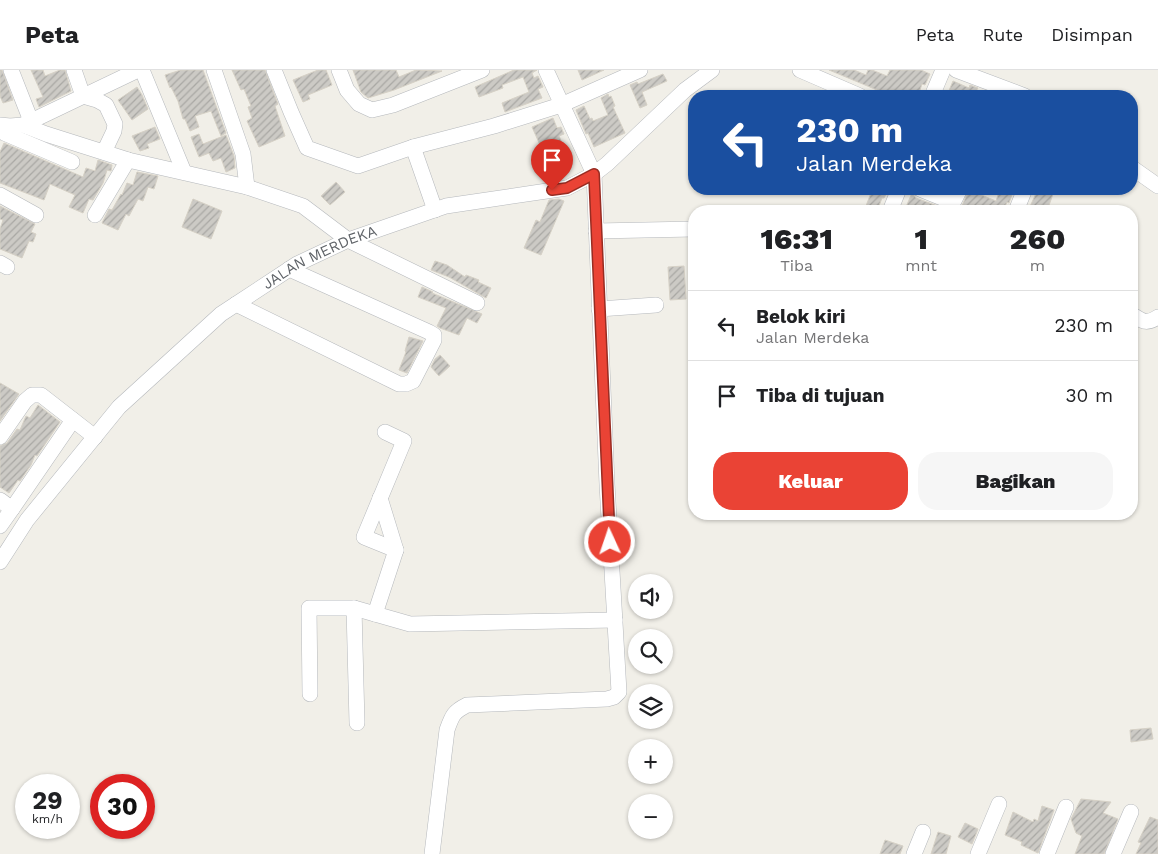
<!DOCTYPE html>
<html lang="id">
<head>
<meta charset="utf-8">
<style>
	body { margin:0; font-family:"Work Sans",sans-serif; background:#f6f6f6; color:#202124; height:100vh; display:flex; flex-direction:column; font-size:19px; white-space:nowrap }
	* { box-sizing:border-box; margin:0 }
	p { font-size:16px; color:#757577 }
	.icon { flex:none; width:28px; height:28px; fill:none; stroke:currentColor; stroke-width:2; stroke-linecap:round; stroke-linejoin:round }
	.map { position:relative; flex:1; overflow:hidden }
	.panel { position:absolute; left:688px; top:135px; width:450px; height:315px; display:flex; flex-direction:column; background:#fff; border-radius:20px; box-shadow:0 1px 4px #0004 }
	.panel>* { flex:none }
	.hud { position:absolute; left:688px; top:20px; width:450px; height:105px; border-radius:20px; box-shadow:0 1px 4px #0004; background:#1a4fa0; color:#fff; overflow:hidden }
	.tools { position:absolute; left:628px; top:504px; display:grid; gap:10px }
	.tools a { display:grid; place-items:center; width:45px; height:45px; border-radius:50%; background:#fff; box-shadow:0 1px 4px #0004; font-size:25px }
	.speed { position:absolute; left:15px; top:704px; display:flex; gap:10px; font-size:25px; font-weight:700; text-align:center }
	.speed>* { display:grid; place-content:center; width:65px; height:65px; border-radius:50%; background:#fff; box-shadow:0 1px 4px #0004; line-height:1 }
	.speed small { font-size:12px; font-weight:400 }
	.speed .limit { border:8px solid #d22; background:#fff; color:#111 }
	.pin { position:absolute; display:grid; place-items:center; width:42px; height:42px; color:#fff; margin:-51px -21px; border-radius:50% 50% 50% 0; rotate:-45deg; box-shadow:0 0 5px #0007 }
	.pin .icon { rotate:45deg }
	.me { position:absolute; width:55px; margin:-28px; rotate:357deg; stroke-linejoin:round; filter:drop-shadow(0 0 4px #0008) }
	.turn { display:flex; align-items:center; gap:18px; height:105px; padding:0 25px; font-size:22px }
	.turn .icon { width:65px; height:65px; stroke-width:2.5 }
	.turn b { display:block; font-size:35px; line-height:42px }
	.eta { display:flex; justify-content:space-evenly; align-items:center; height:85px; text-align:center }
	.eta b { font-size:30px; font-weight:800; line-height:35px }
	.button { display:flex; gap:10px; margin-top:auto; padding:10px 25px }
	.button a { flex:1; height:58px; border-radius:20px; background:#ea4335; color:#fff; font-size:20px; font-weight:800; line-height:58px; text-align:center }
	.button a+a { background:#f6f6f6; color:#202124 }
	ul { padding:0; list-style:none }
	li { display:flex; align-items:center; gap:15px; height:70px; padding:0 25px; border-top:1px solid #e0e0e0 }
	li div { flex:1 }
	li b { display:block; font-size:19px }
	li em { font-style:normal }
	header { display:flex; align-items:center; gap:30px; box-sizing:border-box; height:70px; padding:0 25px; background:#fff; border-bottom:1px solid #e0e0e0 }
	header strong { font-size:24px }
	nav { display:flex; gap:28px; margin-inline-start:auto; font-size:18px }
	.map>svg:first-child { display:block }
</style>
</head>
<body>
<header>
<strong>Peta</strong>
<nav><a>Peta</a><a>Rute</a><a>Disimpan</a></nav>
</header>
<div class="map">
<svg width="1158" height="784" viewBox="0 0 1158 784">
	<defs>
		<pattern id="building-hatch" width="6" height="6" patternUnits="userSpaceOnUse" patternTransform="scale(1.25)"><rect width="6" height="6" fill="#cccac5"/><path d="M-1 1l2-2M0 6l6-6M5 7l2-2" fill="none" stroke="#a9a8a4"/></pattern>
	</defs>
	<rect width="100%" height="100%" fill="#f1efe8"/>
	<path fill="url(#building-hatch)" stroke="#d6d1c6" d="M0 0H2L13 30 3 33 0 26Z
		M31 0H43L45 6 60 0H65L71 21 39 37 36 29 43 27Z
		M181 0H203L226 63 221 66 211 41 195 46 199 57 190 61 185 49H183L178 31 171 17 170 18 165 5Z
		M232 0H265L278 34 275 36 285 66 259 77 247 51 252 48 248 37 251 36 244 19 241 20Z
		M318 0H326L332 15 308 25 310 29 303 32 293 10Z
		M353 0H396L399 7 416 0 442 1 394 20 368 28 361 22Z
		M514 0H537L532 3 534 8 538 6 543 17 538 19 542 28 505 42 502 33 529 22 523 7 502 15 503 18 479 27 475 17Z
		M578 0H604L582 10Z
		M829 0H854L866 5 868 0H872L887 6 890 0H921L930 4 925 15 922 14 918 26H888L876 21 877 20Z
		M663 4 667 11 642 22 647 35 640 38 630 15 637 12 638 14Z
		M953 11 969 18 970 15 978 18 976 21 988 26H955L948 23Z
		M137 17 142 25 148 39 132 50 118 30Z
		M608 24 609 27 611 26 615 36 613 37 625 63 594 77 588 63 586 64 576 40 584 36 590 49 592 48 593 51 608 45 601 28Z
		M553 48 557 58 561 57 564 64 559 66 564 78 547 84 543 74 540 75 532 57Z
		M155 57 160 69 147 74 149 78 140 81 132 66Z
		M199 64 203 74 226 65 234 86 235 98 226 102 221 88 213 91 209 83 199 87 191 67Z
		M4 73 83 107 86 98 95 101 98 90 112 95 111 101 107 100 103 113 93 130 89 129 83 143 69 137 75 125 50 114 44 130 0 113V82Z
		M137 102 158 106 154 119 148 117 143 131 138 129 129 146 126 144 118 160 102 153 109 139 112 140 121 124 122 125 127 113 133 115Z
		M336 112 345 122 330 135 321 126Z
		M862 119H889L884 128H882L877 141H864L871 123Z
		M969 119H974L980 122 979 124 996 131 1000 119H1014L1009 133 1007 132 1003 141H953L962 136Z
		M1038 119H1050L1048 122 1053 124 1048 138 1042 135 1039 141H1028Z
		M912 123 916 128 951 141H906L908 138 906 137Z
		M193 129 222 141 211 169 182 157Z
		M559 129 564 131 541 185 524 178 536 150 540 152 549 130Z
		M0 136 35 154 31 162 36 164 33 172 29 171 22 188 0 179V159L3 150 0 149Z
		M435 191 447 195 465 207 466 205 479 210 478 212 491 218 486 228 449 207 431 200Z
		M684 196 686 229 670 230 668 197Z
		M422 217 433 222 432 223 482 244 477 253 467 248 459 265 440 258 437 256 446 238 418 227Z
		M409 267 423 271 407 303 399 300 406 282 405 281Z
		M440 285 450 296 439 306 431 297 435 289Z
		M0 313 19 324 0 351Z
		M38 335 60 352 37 386 35 385 31 395 20 411 18 410 9 423 0 417V376L7 373 17 359 20 360 26 346 30 348Z
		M1151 658 1153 669 1131 672 1130 660Z
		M1081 729 1111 732 1103 743 1118 749 1104 784H1075L1082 766 1076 763 1071 749Z
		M1042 736 1054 740 1038 783 1021 775 1022 772 1005 765 1013 742 1033 752 1034 749 1038 751Z
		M1150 747 1158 750V784H1136L1141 773 1138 772Z
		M965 753 978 759 972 774 958 767Z
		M938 762 951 766 946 784H931Z
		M885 770 903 776 900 784H880Z"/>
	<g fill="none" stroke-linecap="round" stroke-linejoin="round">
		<g stroke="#b5b8bc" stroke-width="16">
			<g id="minor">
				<path d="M11 0 31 51"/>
				<path d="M74 0 83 26 97 30 106 35 115 54 114 61 104 82"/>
				<path d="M142 0 184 102"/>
				<path d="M214 0 243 84 247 117"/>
				<path d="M274 0 291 42 307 78 358 96 413 77 494 56 561 35 640 0"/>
				<path d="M339 0 347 20 359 34 372 40 393 35 482 0"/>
				<path d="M800 0 860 26"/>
				<path d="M956 0 1025 26"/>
				<path d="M932 26 943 0"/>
				<path d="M0 55 10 56 23 55 46 64 128 90 247 117 303 136 348 170 477 233"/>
				<path d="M23 55 138 0"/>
				<path d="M4 63 72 92"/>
				<path d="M413 77 435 140"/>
				<path d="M1131 97 1158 116"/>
				<path d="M920 119 952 132 954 131 960 119"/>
				<path d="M0 125 36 145"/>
				<path d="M890 141 899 119"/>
				<path d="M1016 141 1025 119"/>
				<path d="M95 145 128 90"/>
				<path d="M596 161 694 159"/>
				<path d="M0 193 7 197"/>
				<path d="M236 234 399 314H406L413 311 434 270V265L429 262 289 199"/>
				<path d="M599 239 656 235"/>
				<path d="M1131 244C1143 251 1145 255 1158 247"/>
				<path d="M0 367 25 331 32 325H41L95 367"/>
				<path d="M380 428 396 480"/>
				<path d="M0 430 12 439 73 350"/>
				<path d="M0 456 12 439"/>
				<path id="s1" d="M0 492 27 450 119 337 221 244 297 194 348 170 446 136 567 118 594 104 607 94 685 20 712 0"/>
				<path d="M354 538 357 653"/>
				<path d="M375 544 396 480 364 467 404 371 385 362"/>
				<path d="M310 624 309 538H354L410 554 615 550"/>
				<path d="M432 784 447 660C452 646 453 642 467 635L607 629 614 627 619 622 607 414 594 104 546 0"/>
				<path d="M914 784 923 762"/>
				<path d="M978 784 999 734"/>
				<path d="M1047 784 1066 737"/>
				<path d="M1113 784 1131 742"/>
			</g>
		</g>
		<use href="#minor" stroke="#fff" stroke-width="15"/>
	</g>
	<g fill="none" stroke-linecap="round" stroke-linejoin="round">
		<g stroke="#982c22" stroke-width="12">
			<path id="route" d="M552 120 567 118 594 104 610 472"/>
		</g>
		<use href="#route" stroke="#ea4335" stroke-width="9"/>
	</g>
	<g text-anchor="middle" stroke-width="4" stroke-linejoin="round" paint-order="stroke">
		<g font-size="15" fill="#5f6368" stroke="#fff">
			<text dy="5" stroke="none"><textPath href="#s1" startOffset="448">JALAN MERDEKA</textPath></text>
		</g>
	</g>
</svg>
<div class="tools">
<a><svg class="icon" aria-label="sound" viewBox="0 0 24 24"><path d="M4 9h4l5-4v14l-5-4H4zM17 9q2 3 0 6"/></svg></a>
<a><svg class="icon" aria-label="search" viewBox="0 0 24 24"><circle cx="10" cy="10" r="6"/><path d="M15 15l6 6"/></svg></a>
<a><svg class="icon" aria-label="layers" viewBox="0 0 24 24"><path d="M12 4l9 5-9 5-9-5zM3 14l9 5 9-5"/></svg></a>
<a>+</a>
<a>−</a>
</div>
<div class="speed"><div>29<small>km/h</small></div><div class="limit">30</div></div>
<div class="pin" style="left:552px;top:120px;background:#d93025"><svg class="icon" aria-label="arrive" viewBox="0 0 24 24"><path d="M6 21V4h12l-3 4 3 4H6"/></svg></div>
<svg class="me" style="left:610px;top:472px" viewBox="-20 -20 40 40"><circle r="17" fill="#ea4335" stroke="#fff" stroke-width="3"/><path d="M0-11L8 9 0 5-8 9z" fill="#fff"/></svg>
<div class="hud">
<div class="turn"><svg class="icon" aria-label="left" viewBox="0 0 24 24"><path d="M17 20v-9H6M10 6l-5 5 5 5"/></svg><div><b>230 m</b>Jalan Merdeka</div></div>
</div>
<section class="panel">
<div class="eta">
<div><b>16:31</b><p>Tiba</p></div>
<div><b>1</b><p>mnt</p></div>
<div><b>260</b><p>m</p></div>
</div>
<ul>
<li><svg class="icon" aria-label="left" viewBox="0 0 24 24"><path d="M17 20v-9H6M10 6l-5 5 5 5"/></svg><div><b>Belok kiri</b><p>Jalan Merdeka</p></div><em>230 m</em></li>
<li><svg class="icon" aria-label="arrive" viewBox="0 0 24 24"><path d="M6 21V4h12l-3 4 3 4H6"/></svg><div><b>Tiba di tujuan</b></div><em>30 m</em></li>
</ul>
<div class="button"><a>Keluar</a><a>Bagikan</a></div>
</section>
</div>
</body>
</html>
